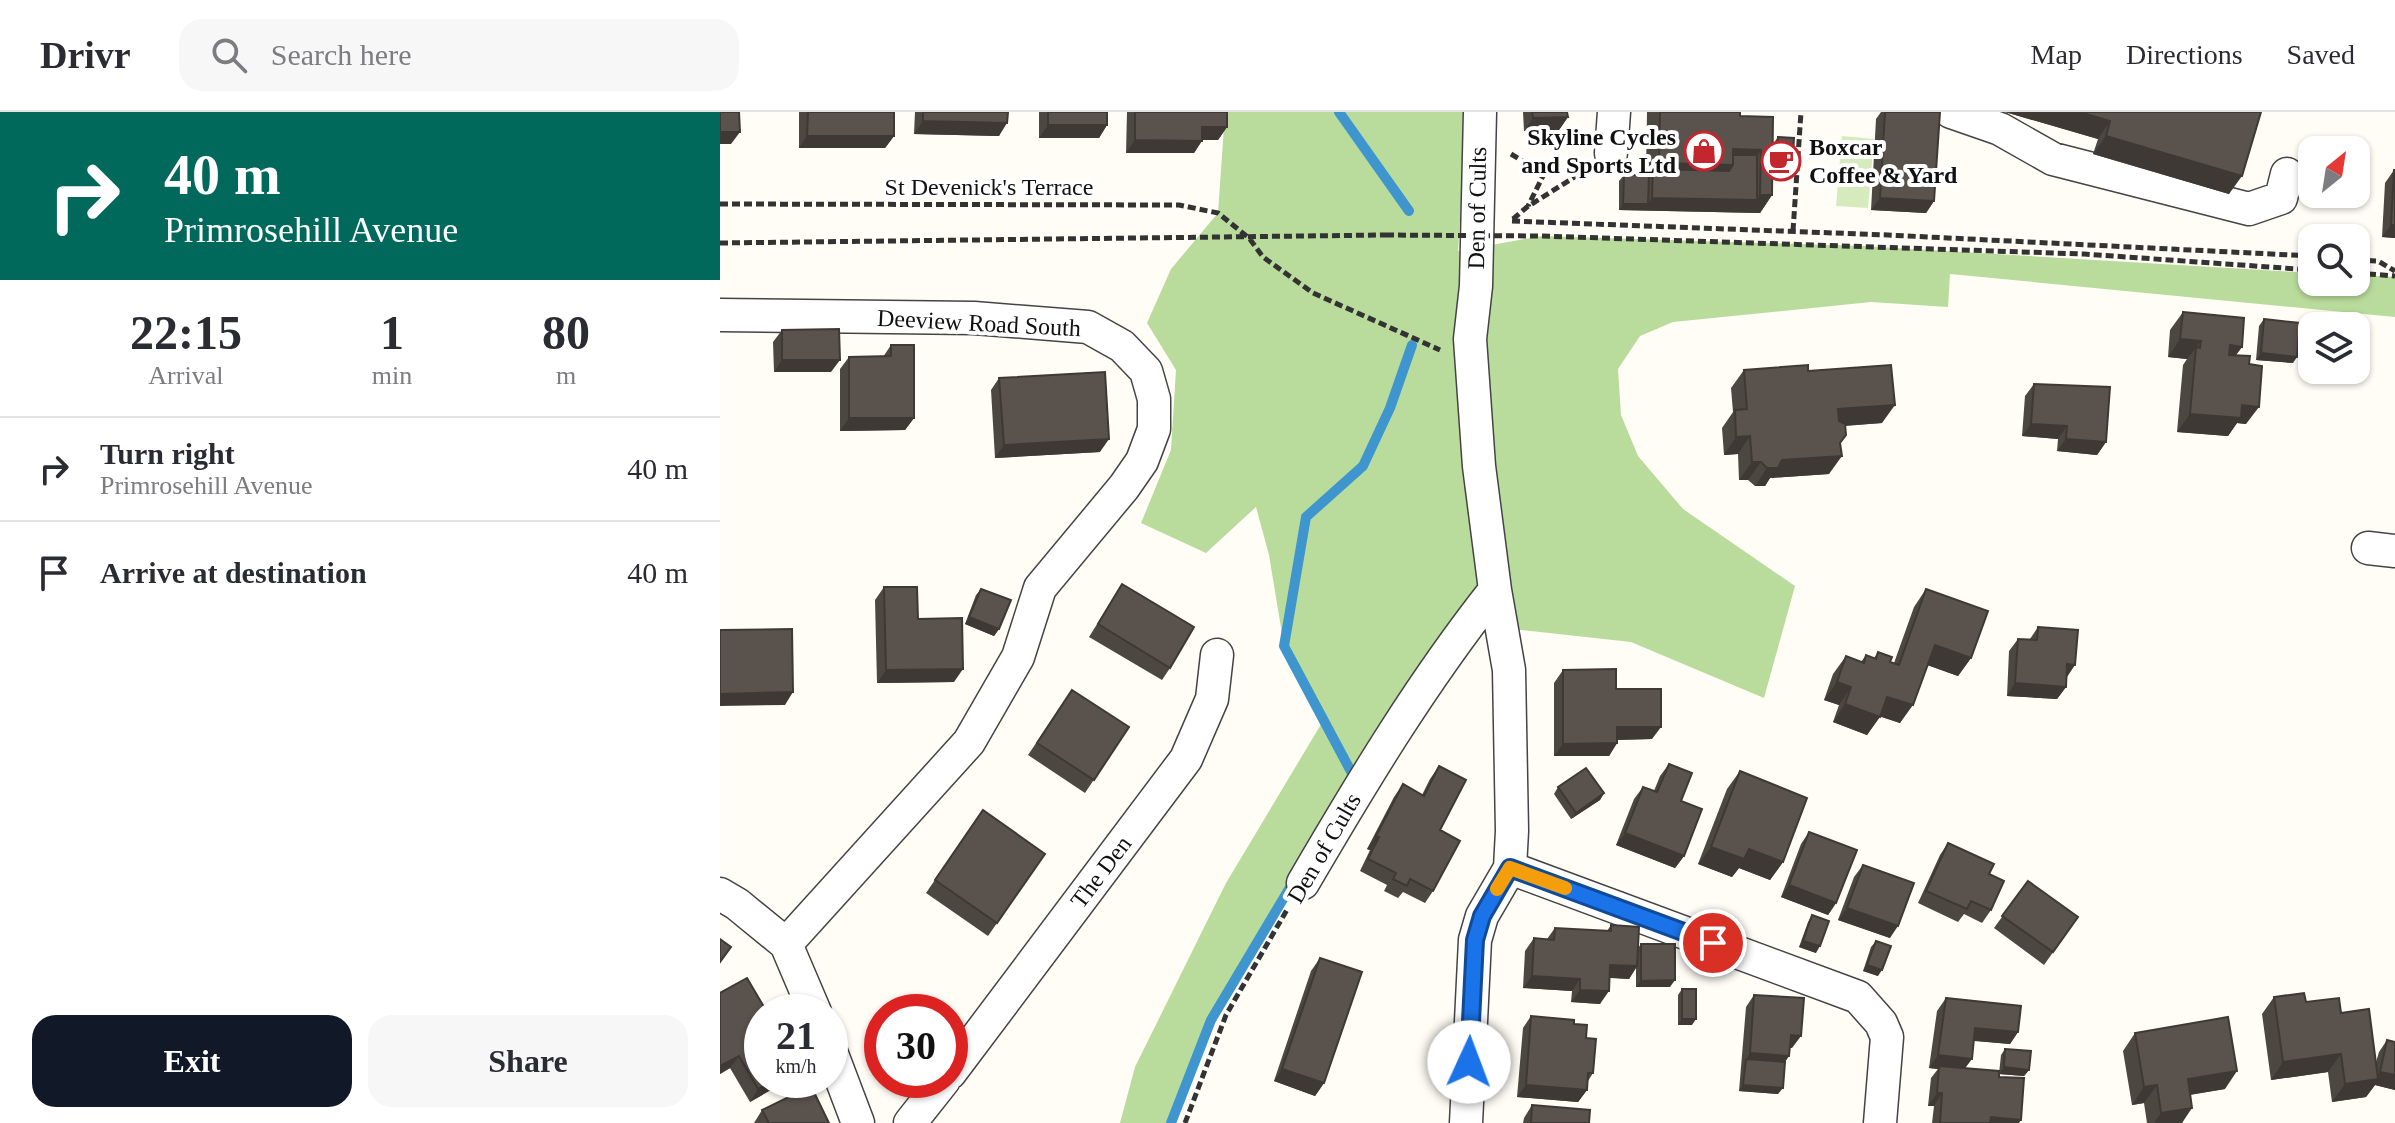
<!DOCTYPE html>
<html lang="en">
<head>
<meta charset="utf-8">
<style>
	body { margin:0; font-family:"Times New Roman",serif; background:#f7f7f7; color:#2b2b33; height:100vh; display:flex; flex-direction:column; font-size:30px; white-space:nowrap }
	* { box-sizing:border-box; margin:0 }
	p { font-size:26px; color:#7c7c81 }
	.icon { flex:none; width:44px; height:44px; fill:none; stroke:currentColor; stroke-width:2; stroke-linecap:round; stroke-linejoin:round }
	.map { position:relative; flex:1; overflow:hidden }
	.details { display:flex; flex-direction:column; background:#fff; width:720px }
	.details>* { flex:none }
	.hud { background:#00695c; color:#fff; overflow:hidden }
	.needle { width:52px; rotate:30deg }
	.controls { position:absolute; left:1578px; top:24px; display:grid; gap:16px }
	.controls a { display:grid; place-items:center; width:72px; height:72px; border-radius:16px; background:#fff; box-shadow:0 2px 6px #0004; font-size:40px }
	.speed { position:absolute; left:24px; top:882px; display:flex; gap:16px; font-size:40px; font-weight:700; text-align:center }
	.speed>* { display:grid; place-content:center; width:104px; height:104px; border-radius:50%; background:#fff; box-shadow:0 2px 6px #0004; line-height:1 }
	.speed small { font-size:20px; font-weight:400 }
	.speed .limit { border:12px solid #d22; background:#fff; color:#111 }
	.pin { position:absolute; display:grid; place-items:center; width:68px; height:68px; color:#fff; margin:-34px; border:4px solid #fff; border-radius:50%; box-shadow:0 2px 8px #0007 }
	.me { position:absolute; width:88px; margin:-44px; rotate:2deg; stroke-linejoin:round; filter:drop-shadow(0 0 6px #0008) }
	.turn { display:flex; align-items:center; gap:28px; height:168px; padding:0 32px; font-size:36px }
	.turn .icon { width:104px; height:104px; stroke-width:2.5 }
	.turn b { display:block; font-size:56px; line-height:68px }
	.eta { display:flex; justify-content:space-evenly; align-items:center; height:136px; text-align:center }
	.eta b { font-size:48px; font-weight:600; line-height:56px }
	.button { display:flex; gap:16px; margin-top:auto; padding:16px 32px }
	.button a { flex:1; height:92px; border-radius:24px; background:#111827; color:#fff; font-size:32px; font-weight:600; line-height:92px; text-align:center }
	.button a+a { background:#f7f7f7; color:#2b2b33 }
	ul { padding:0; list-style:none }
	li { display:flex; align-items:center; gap:24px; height:104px; padding:0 32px; border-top:2px solid #e1e1e2 }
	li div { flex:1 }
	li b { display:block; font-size:30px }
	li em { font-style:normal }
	header { display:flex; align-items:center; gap:48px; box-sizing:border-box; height:112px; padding:0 40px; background:#fff; border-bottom:2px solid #e1e1e2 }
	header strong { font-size:38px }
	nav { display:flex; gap:44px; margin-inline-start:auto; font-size:28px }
	.search { width:560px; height:72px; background:#f7f7f7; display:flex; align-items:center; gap:20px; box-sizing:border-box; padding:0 28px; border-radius:24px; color:#7c7c81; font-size:30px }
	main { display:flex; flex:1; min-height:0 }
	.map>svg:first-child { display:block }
</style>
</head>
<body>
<header>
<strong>Drivr</strong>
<div class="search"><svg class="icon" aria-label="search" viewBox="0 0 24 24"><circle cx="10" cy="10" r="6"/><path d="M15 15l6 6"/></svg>Search here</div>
<nav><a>Map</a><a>Directions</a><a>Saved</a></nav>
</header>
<main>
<section class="details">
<div class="hud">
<div class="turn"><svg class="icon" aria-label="right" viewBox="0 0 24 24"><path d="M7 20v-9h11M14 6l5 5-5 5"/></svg><div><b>40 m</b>Primrosehill Avenue</div></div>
</div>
<div class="eta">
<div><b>22:15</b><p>Arrival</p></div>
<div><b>1</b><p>min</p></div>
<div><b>80</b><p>m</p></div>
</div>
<ul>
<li><svg class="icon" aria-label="right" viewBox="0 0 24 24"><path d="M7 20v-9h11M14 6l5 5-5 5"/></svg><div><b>Turn right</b><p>Primrosehill Avenue</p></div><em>40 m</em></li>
<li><svg class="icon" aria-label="arrive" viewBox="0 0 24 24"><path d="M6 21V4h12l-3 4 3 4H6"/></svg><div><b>Arrive at destination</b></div><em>40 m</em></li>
</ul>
<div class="button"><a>Exit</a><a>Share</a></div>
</section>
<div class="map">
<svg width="1675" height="1011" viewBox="0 0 1675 1011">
	<rect width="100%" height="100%" fill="#fffdf5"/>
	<path fill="#d5ebbd" d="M1122 24 1154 27 1148 96 1116 94Z"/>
	<path fill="#b9dc9c" d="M505 0H747L738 139 822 124 1143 134 1592 161V170H1636V163L1675 165V205L1230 162 1228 195 1151 190 953 210 920 224 898 257 901 303 918 344 963 397 1075 474 1044 586 911 530 764 514 720 525 491 908 451 1011H400L415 955 506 771 603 609 564 534 549 443 536 395 486 441 421 411 451 338 456 258 427 211 451 157 498 101Z"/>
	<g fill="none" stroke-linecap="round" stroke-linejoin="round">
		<path stroke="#3f96cf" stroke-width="10" d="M619 0 689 99
			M632 671 635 667 564 534 586 405 643 354 670 296 692 233
			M451 1011 491 908 575 767"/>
		<g stroke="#444" stroke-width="35">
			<path id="minor" d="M1231 0 1280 17 1333 47 1529 97 1561 86 1567 62
				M891 41 894 0
				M0 203 254 206 368 215 402 234 426 259 434 287V317L422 349 404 375 320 476 298 545 249 630 66 832
				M1648 436 1675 439
				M790 756 1138 885 1161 911 1167 925 1160 1011
				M583 771C642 670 702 570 775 478
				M0 782 17 792 66 832 95 900
				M110 937 138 1011
				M230 961 466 647 492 587 497 543
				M190 1011 224 968
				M746 1011 755 828 762 804 790 756 792 719 789 558 775 478 759 354 750 227 756 174 760 0"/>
		</g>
		<path stroke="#333" stroke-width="5" stroke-dasharray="8 4" stroke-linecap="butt" d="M791 42 824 62 808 94
			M0 92 459 93 498 101 529 126 543 145 593 181 720 238
			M793 107 807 95 864 59
			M792 109 1168 123 1592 144
			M1073 119 1081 0
			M822 124 1364 142 1592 158
			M0 131 666 123
			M1636 148 1658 149 1675 159
			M1636 161 1675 164
			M465 1011 506 903 568 796"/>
		<use href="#minor" stroke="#fff" stroke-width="32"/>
		<path stroke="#333" stroke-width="5" stroke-dasharray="8 4" stroke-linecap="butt" d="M666 123 822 124"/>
	</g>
	<path fill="#4d4742" d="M79 0H174V24L165 36H79Z
		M195 0H288L279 24 194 22Z
		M319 0H387V13L379 26H319Z
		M407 0H507V15L498 28H482L474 41H406Z
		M803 0H847L848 5 839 18 804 19Z
		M927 0H1020V4L1053 32 1058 25 1072 60 1068 67 1052 66V83L1040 101 899 98V69L904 63H926Z
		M1161 0H1220L1214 89 1206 101 1151 98 1156 7Z
		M1285 0H1541L1509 82 1373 42 1378 27Z
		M1674 58 1675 126 1662 125 1665 71Z
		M1463 200 1522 235 1516 243 1526 312 1517 311 1508 324 1457 320 1463 253 1467 247 1448 245 1450 218Z
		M1544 207 1573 251 1536 248 1539 214Z
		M62 218 111 260H54L53 230Z
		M171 233 194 306 185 318 120 319V257L129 245H163Z
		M1024 258 1088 259 1162 311 1125 314 1120 331 1109 362 1050 366 1045 374H1035L1028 368H1019L1018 342 1004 343 1002 316 1013 300 1011 276Z
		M279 266 380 340 275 346 271 278Z
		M1314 272 1386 330 1377 343 1337 339 1338 327 1302 324 1305 284Z
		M402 472 450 556 442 568 369 525Z
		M164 475 198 507 234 570 157 571 155 488Z
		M261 477 279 517 274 524 245 512 256 483Z
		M1206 477 1251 546 1238 564 1207 553 1180 611 1160 604 1147 623 1113 610 1119 593 1104 588 1113 562 1126 544 1141 550 1146 543 1154 546 1158 540 1170 550 1174 551 1194 495Z
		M1318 515 1346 565V575L1337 587 1287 584 1289 539 1298 527H1310Z
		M843 558 896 577 932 627 897 628V631L889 644H834V571Z
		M352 578 409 615 365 681 308 643Z
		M949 652 961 689 964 744 955 756 896 733 914 687 923 675 934 679 940 664Z
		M719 654 720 718 713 779 705 791 683 780 678 786 664 779 667 773 640 759 650 738 647 737 674 685 683 672 702 683 710 667Z
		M1020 659 1063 750 1050 768 1019 756 1012 765 978 752 1007 677Z
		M838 675 884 681 880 688 851 707 834 682Z
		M263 698 325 742 268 824 206 781Z
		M1089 720 1116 791 1108 803 1061 785 1081 732Z
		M1228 731 1269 762 1271 798 1262 811 1244 802 1238 810 1198 791 1220 743Z
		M1143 753 1170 826 1118 808 1134 765Z
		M1308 769 1358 805 1324 853 1274 816Z
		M1092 803 1096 841 1079 835 1088 810Z
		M891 813 918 836 921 832 950 875H916V856L909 867 890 866 880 892 851 890 852 879 803 876 805 839 814 826 827 827 835 816 887 819Z
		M1156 829 1158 864 1143 859 1151 835Z
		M600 846 604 971 595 984 554 969 591 859Z
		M962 877 972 913H958V883Z
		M0 881 68 968 30 990 10 956 0 962Z
		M1034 883 1072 936H1070L1069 944 1065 950 1058 982 1019 979 1026 895Z
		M1554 885 1586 890 1621 901 1656 950 1659 940 1667 928 1675 930V978L1655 973 1646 985 1612 990 1608 960 1551 968 1542 902Z
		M1226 886 1298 920 1290 932 1254 929 1245 956 1279 965 1299 1011H1212L1214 994H1208L1211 966 1218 957 1209 956 1217 899Z
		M811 904 854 912 866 926 873 961 868 969 867 978 858 990 797 985 803 916Z
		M1415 921 1505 977 1470 983 1462 1011H1427L1424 991 1412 993 1403 939Z
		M1285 937 1309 958 1304 964 1279 962 1281 943Z
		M812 993 869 1011H803L804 1006Z
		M42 998 109 1011H34Z"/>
	<path fill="#3f3936" d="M1285 0H1359L1390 9 1378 27Z
		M848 5 839 18 804 19 813 6Z
		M203 9 287 11 279 24 194 22Z
		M328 13H387L379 26H319Z
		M482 15H507L498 28H474Z
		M0 20H20L11 32H0Z
		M87 24H174L165 36H79Z
		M1386 24 1522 64 1509 82 1373 42Z
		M415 28 482 29 474 41H406Z
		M1013 37 1041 38 1029 56 1001 71 933 60 939 51Z
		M1056 59 1072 60 1068 67 1052 66Z
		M1040 83H1052L1040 101 899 98 903 92H928L932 86 1037 88Z
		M1160 86 1214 89 1206 101 1151 98Z
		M1671 113H1675V126L1662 125Z
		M1460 227 1481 229 1467 247 1448 245Z
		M1510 233 1522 235 1509 252Z
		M1541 241 1577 245 1573 251 1536 248Z
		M62 248H120L111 260H54Z
		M1175 293 1162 311 1105 315 1118 297Z
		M1522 293 1539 295 1526 312 1517 311 1508 324 1457 320 1470 302Z
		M129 306H194L185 318 120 319Z
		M1311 312 1347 314 1338 327 1302 324Z
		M1030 324 1018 342 1004 343 1016 325Z
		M389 327 380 340 275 346 284 333Z
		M1346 327 1386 330 1377 343 1337 339Z
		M1122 344 1109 362 1050 366 1045 374H1035L1047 356 1062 348Z
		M1032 350H1041L1028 368H1019Z
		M249 505 279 517 274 524 245 512Z
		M1215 533 1251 546 1238 564 1202 551Z
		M1347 552 1355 553 1347 565Z
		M243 557 234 570 157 571 166 558Z
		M1117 570 1131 575 1119 593 1104 588Z
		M1295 571 1346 575 1337 587 1287 584Z
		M73 580 65 593 0 594V582Z
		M1167 585 1193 593 1180 611 1155 603Z
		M1125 592 1160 605 1147 623 1113 610Z
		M897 615H941L932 627 888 628Z
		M897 631 889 644H834L843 632Z
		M884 681 880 688 851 707 856 701Z
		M905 721 964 744 955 756 896 733Z
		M656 724 659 725 650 738 647 737Z
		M991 735 1029 737 1063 750 1050 768 1019 756 1012 765 978 752Z
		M1069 773 1116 791 1108 803 1061 785Z
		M1127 796 1178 814 1170 826 1118 808Z
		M1083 829 1100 834 1096 841 1079 835Z
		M890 853 917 854 909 867 882 865Z
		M1147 853 1162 858 1158 864 1143 859Z
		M812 864 860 867 852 879 803 876Z
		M955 868 950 875H916L921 869Z
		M860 878 889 879 880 892 851 890Z
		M962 907H976L972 913H958Z
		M1255 916 1298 920 1290 932 1247 928Z
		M1071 923 1081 924 1072 936 1062 935Z
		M1030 941 1069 944 1060 956 1026 947Z
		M1621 942 1608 960 1551 968 1563 950Z
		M1218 943 1252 947 1243 959 1219 954 1218 957 1209 956Z
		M19 944 10 956 0 962V954Z
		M1284 955 1309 958 1304 964 1279 962Z
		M562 957 604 971 595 984 554 969Z
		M1517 959 1505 977 1455 985 1468 967Z
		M1660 960 1675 963V978L1655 973 1646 985 1612 990 1625 972 1654 968Z
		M55 968H68L30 990 38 977Z
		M806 973 867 978 858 990 797 985Z
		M1023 973 1063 976 1058 982 1019 979Z
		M1437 973 1424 991 1412 993 1424 975Z
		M1217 981H1222L1214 994H1208Z
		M1472 996 1462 1011H1434L1441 1001Z
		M1271 1005 1301 1008 1299 1011H1266Z"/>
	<path fill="#5a524d" stroke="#3f3936" stroke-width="2" d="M0 0H19L20 20H0Z
		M88 0H174V24H87Z
		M203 0H288L287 11 203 9Z
		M328 0H387V13H328Z
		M415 0H507V15H482V29L415 28Z
		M812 0H847L848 5 813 6Z
		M940 0H1020V4L1053 5 1052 83H1040L1041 38 1013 37V53L939 51Z
		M1165 0H1220L1214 89 1160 86Z
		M1359 0H1541L1522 64 1386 24 1390 9Z
		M1058 25 1074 26 1072 60 1056 59Z
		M1013 43H1037V88L932 86 933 57 1009 59 1013 53Z
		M1674 58H1675V113H1671Z
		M904 63H929L928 92H903Z
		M1463 200 1524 206 1522 235 1510 233 1509 243 1530 244 1529 252 1542 254 1539 295 1522 293 1521 306 1470 302 1476 235 1480 236 1481 229 1460 227Z
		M1544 207 1580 211 1577 245 1541 241Z
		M119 217 120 248H62V218Z
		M171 233H194V306H129V245L171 244Z
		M1088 253V259L1171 253 1175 293 1118 297 1119 309 1125 312 1126 323 1120 331 1122 344 1062 348 1058 356H1047L1041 350H1032L1030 324 1016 325 1015 298 1027 297 1024 258Z
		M385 260 389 327 284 333 279 266Z
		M1314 272 1390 275 1386 330 1346 327 1347 314 1311 312Z
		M402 472 474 515 450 556 378 512Z
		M164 475H197L198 507 242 506 243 557 166 558Z
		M261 477 291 488 279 517 249 505Z
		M1206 477 1268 499 1251 546 1215 533 1193 593 1167 585 1160 605 1125 592 1131 575 1117 570 1126 544 1144 551 1146 543 1156 547 1158 540 1172 545 1170 550 1179 553Z
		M1318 515 1358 518 1355 553 1347 552 1346 575 1295 571 1298 527 1317 528Z
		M72 517 73 580 0 582V518Z
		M896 557V577H941V615H897V631L843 632V558Z
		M352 578 409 615 374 668 317 631Z
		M949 652 972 661 961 689 982 697 964 744 905 721 923 675 937 680Z
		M719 654 746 668 720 718 740 729 713 779 690 767 687 774 673 767 676 761 648 747 659 725 656 724 683 672 704 684Z
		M866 656 884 681 856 701 838 675Z
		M1020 659 1087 686 1063 750 1029 737 1024 747 991 735Z
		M263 698 325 742 277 811 215 768Z
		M1089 720 1137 738 1116 791 1069 773Z
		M1228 731 1274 752 1269 762 1284 769 1271 798 1251 789 1247 797 1206 779Z
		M1143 753 1194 771 1178 814 1127 796Z
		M1308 769 1358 805 1333 840 1282 804Z
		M1092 803 1109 809 1100 834 1083 829Z
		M891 813 919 815 917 854 890 853 889 879 860 878V867L812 864 814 826 834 828 835 816 891 819Z
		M0 827 11 835 0 850Z
		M1156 829 1171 834 1162 858 1147 853Z
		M921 832H955V868L921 869Z
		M600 846 642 860 604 971 562 957Z
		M27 866 47 900H42V968H55L38 977 19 944 0 954V881Z
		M962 877H976V907H962Z
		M1584 881 1586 890 1619 886 1621 901 1649 897 1658 967 1625 972 1621 942 1563 950 1554 885Z
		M1034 883 1084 886 1081 924 1071 923 1069 944 1030 941Z
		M1226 886 1301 894 1298 920 1255 916 1252 947 1218 943Z
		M811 904 854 908V912L867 913 866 926 876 927 873 961H868L867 978 806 973Z
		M1508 905 1517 959 1468 967 1472 996 1441 1001 1437 973 1424 975 1415 921Z
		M1667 928 1675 930V963L1660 960Z
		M1285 937 1311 939 1309 958 1284 955Z
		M1026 947 1065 950 1063 976 1023 973Z
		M1219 954 1279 959V965L1304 966 1301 1008 1271 1005 1270 1011H1220L1222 981H1217Z
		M91 974 109 1011H49L42 998Z
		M812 993 870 998 869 1011H811Z"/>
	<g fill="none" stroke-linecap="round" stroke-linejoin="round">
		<g stroke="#114b97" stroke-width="20">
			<path id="route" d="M749 950 755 828 762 804 790 756 993 831"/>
		</g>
		<use href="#route" stroke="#1a73e8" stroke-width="14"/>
		<path stroke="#f59e0b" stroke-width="14" d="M777 777 790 756 845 776"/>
	</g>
	<defs>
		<g id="shop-ring" transform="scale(2)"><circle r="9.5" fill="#fff" stroke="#c4262e" stroke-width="1.5"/><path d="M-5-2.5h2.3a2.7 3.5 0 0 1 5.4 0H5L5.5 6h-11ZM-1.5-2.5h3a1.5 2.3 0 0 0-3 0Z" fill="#c4262e"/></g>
		<g id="cafe-ring" transform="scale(2)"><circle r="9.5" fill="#fff" stroke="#c4262e" stroke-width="1.5"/><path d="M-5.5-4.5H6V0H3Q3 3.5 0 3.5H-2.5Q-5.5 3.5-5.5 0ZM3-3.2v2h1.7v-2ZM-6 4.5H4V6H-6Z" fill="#c4262e"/></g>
	</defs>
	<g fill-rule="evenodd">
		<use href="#shop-ring" x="984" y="39"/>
		<use href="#cafe-ring" x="1061" y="49"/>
	</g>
	<g text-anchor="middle" stroke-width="8" stroke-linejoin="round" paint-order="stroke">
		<g font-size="24" font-weight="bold" fill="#111" stroke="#fff" text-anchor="end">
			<text x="956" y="33">Skyline Cycles<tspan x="956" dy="28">and Sports Ltd</tspan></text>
			<text x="1089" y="43" text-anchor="start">Boxcar<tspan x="1089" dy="28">Coffee &amp; Yard</tspan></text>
		</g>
		<g font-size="24" fill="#111" stroke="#fff">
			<text x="269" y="83">St Devenick's Terrace</text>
			<text transform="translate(757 96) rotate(-89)" y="8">Den of Cults</text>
			<text transform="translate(259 211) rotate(3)" y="8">Deeview Road South</text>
			<text transform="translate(604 736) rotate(-60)" y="8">Den of Cults</text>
			<text transform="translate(381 760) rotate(-53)" y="8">The Den</text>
		</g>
	</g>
</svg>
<div class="controls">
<a><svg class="needle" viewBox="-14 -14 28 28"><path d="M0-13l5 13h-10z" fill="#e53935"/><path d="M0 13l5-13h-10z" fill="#7c7c81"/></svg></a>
<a><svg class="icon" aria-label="search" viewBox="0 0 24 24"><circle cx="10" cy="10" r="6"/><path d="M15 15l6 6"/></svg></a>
<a><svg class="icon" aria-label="layers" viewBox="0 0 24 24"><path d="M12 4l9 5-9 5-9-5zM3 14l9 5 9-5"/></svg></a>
</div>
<div class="speed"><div>21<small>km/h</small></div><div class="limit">30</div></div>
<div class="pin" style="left:993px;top:831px;background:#d93025"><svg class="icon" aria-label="arrive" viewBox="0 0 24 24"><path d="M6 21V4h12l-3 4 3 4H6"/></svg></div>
<svg class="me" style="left:749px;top:950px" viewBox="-20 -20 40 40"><circle r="19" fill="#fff"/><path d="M0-13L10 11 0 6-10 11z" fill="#1a73e8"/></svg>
</div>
</main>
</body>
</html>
